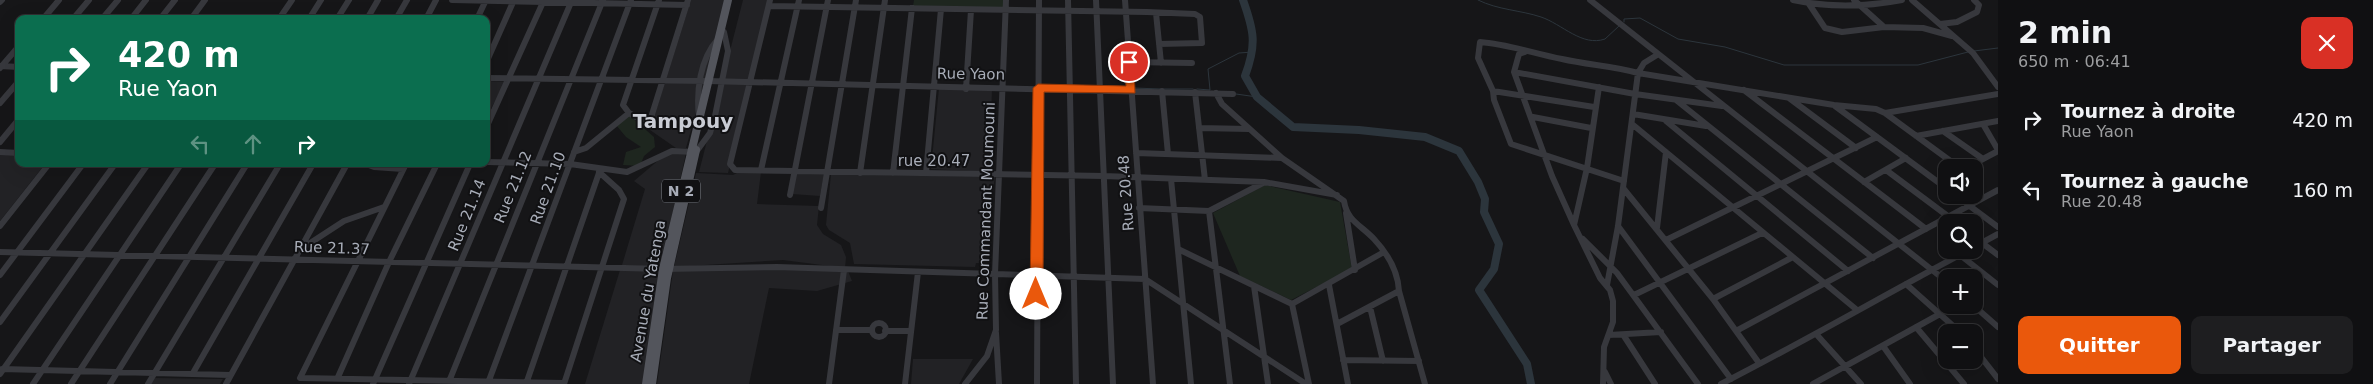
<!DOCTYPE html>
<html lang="fr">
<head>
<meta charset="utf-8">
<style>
	body { margin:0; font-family:"DejaVu Sans",sans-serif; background:#1e1e20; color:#f1f3f6; height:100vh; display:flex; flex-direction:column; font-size:19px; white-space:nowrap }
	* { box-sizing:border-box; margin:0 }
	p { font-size:16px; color:#9c9d9f }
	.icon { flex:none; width:28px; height:28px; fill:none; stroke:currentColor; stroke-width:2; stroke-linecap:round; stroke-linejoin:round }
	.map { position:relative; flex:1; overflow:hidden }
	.sheet { display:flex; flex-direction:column; background:#101012; width:375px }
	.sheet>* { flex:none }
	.banner { position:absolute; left:15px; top:15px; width:475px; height:152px; border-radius:10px; box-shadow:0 5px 20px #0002,0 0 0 1px #303032; background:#0b6e4f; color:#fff; overflow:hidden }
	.controls { position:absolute; left:1938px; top:159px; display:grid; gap:10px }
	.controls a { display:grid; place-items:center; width:45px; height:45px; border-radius:10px; background:#101012; box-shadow:0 5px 20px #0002,0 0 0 1px #303032; font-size:25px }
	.pin { position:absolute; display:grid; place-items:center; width:42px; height:42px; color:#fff; margin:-21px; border:2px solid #fff; border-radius:50%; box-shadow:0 1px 5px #0007 }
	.me { position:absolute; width:55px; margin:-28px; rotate:0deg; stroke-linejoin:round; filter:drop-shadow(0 0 4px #0008) }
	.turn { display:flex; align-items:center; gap:18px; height:105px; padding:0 20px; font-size:22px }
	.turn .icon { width:65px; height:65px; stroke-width:2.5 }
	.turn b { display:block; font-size:35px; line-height:42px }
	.lanes { display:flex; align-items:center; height:48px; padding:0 20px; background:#0003; justify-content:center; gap:25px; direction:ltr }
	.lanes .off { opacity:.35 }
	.round { display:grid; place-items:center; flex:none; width:52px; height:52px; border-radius:10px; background:#1e1e20 }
	.head { display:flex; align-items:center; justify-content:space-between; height:85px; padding:0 20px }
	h1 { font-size:30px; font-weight:700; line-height:38px }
	.action { display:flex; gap:10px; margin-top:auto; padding:10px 20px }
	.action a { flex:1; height:58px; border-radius:10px; background:#ea580c; color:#fff; font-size:20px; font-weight:700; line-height:58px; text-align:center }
	.action a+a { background:#1e1e20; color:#f1f3f6 }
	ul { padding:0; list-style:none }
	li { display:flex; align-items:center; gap:15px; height:70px; padding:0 20px }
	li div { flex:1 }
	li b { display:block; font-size:19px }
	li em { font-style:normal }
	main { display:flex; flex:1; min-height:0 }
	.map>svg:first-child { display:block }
</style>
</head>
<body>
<main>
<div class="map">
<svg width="1998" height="384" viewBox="0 0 1998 384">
	<rect width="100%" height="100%" fill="#161618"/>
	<path fill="#222225" d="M691 0H727L686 148H676L650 130Z
		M743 0H769L728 173 699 172Z
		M486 81 505 82 486 118Z
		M939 88 992 89 989 172 931 169Z
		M0 153 19 154V164H45L0 221Z
		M667 153H686L661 267 622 265 645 189 634 181Z
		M739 172H761L757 204 819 206 817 225 823 234 841 245 846 257 845 268 783 260 674 267 696 173 733 175Z
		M796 172 824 174 820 196 792 194Z
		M831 174 995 177 983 263H976L975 267 854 264 850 243 829 230 826 225Z
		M789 265 848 271 852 281 817 291 769 288 749 384H657L673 271Z
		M620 270H660L645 384H585Z
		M913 359H973L959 384H911Z
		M155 378 223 379 220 384H151Z"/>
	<path fill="#1e261f" d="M914 0H1004L1003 9 913 6Z
		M630 116 654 137 655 147 644 156 640 166 623 165 626 152 641 147 626 137 616 125Z
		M1265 185 1340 202 1352 269 1291 300 1240 276 1213 213Z"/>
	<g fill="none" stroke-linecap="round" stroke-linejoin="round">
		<path stroke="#2c353c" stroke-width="1" d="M1478 0C1498 10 1520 10 1541 17 1562 24 1582 47 1605 39L1619 26
			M1624 22V19L1640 18 1678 39 1725 47 1784 65H1918L1968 52
			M1974 51 1998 48
			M1077 87H1098
			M1102 87 1128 88
			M1134 88 1160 89
			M1164 89H1193
			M1197 89 1210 90 1208 69 1239 53 1253 52
			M1236 94 1257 97"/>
		<path stroke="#2c353c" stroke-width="8" d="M1243 0C1254 31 1257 44 1245 76L1257 97 1293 127 1359 130 1425 137 1459 151 1478 182 1485 199 1484 212 1499 244 1494 269 1479 290 1527 364 1531 384"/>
		<path stroke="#37383d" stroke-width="6" d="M452 0 687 5
			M659 0 623 105 629 113 649 124 688 0
			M770 0 730 164 735 170 1104 176 1264 182 1337 195
			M1068 0 1076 384
			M1096 0 1113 384
			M1125 0 1153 384
			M1590 0 1946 281
			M1793 0C1830 8 1865 7 1902 0
			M1854 0 1884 27 1923 28 1952 36
			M1912 0 1973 53 1998 87
			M0 2 2 0
			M1809 4 1825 28 1842 32 1884 27
			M769 6 1147 12 1195 14 1200 17 1202 43 1159 44
			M1156 13 1161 63
			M43 19 59 0
			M73 19 89 0
			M102 19 118 0
			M131 19 146 0
			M160 19 175 0
			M191 19 205 0
			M279 19 292 0
			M309 19 321 0
			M337 19 349 0
			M367 19 378 0
			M396 19 407 0
			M426 19 436 0
			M477 19 486 0
			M1940 24 1957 22 1977 12 1979 5 1974 0
			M1525 52 1519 54 1514 72 1552 176 1574 225
			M1129 62 1192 63
			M486 63 514 0
			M0 66 19 67
			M0 68 19 46
			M1514 72 1635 94 1722 106
			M486 78 708 81 1233 94
			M1599 87 1587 168 1574 225 1600 278 1610 290 1613 301V322L1604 347 1603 384
			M966 89 971 10
			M1744 90 1926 229
			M1162 91 1168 154
			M1493 91 1594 107
			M1195 92 1205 180
			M1216 93 1222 104 1282 158 1344 201C1347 221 1361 225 1374 239 1388 254 1398 271 1399 291L1425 384
			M1789 98 1856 148
			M1676 100 1873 258
			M0 103 19 81
			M1835 106 1946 188
			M1885 113 1960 168
			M1633 114 1706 126
			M699 117C696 91 700 59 718 39
			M1533 117 1591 128
			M1666 121 1848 271
			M1632 124 1857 310
			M1983 124 1998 150
			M486 128 544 0
			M1199 128 1249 129
			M1943 131 1983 159
			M1916 136 1998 121
			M0 142 19 119
			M0 152 19 153
			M574 152 586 148 629 113
			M1136 153 1282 158
			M486 162 570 164 627 172 672 151 696 152 710 133 715 116 728 51 724 32
			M366 164 374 167 403 169
			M406 164 300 378 564 383
			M1966 168 1998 151
			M761 170 799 0
			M1886 170 1949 217
			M860 173 885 0
			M893 173 912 8
			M926 173 941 9
			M1171 179 1191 384
			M1624 181 1511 144 1494 100 1493 91 1478 58 1480 42C1508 44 1535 54 1562 59 1588 65 1614 66 1638 73L1834 105 1876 109 1885 113 1998 94
			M1864 182 1906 158
			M1938 182 1946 178
			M1623 188 1713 299 1759 363
			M790 195 828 0
			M1955 195 1998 227
			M821 208 856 0
			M1139 208 1209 211 1263 183
			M1209 211 1230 384
			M1346 213 1355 270
			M0 226 49 164
			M1618 226 1731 379
			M1657 228 1666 152
			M1583 239 1617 273 1698 384
			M1666 240 1877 137
			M1982 243 1998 255
			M1974 247 1998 234
			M301 249 344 221 384 207
			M1178 249 1292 304
			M0 252 663 269 777 267 1145 279 1306 384
			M1960 255 1998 285
			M0 275 83 164
			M1906 284 1960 332
			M1329 285 1348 384
			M1607 285 1618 226 1638 73 1644 63 1657 55
			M1254 286 1268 384
			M1634 295 1762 233
			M1713 299 1791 258
			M1292 304 1384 252
			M1292 304 1309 384
			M1973 305 1998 327
			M1370 307 1383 361
			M0 322 115 164
			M872 330a7 7 0 1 1 14 0a7 7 0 1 1-14 0Z
			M1337 324 1399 291
			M1916 327 1964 384
			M836 330H872
			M885 331H911
			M1736 331 1998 190
			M996 333 999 384
			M1609 335 1661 332
			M1817 335 1861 384
			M1624 336 1655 384
			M1883 346 1910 384
			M1974 348 1998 379
			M1343 360 1419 361
			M2 369 230 375
			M1605 372 1611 384
			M193 373 313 164
			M0 374 148 164
			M338 377 389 262 437 164
			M488 383 631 0
			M33 384 181 164
			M71 384 215 164
			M110 384 247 164
			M148 384 280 164
			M226 384 347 164
			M373 384 470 164
			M409 384 572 0
			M448 384 603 0
			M526 384 600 170
			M564 384 624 199 619 190 599 172
			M829 384 844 270
			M905 384 918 272
			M965 384 987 356 996 330 995 274 1006 0
			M1037 384 1039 0
			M1721 384C1805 341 1886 294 1969 250
			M1813 384 1940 314"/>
		<path stroke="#53555c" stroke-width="8" d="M646 384 663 269 728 0
			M652 384 667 278 696 150"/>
	</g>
	<path fill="#ea580c" stroke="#983908" d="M1129 59 1134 62 1135 93 1044 92 1043 294 1041 297H1032L1030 294 1033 88 1038 84 1126 86 1124 62Z"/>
	<g text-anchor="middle" stroke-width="4" stroke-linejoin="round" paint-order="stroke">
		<rect fill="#111113" stroke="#7b7e86" stroke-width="1" x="662" y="179.5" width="38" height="23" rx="4"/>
		<g font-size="14" font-weight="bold" fill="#a8adb8">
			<text x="681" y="196">N 2</text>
		</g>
		<g font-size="15" fill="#a8adb8" stroke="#111113">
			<text transform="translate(971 74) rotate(1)" y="5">Rue Yaon</text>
			<text x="934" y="166">rue 20.47</text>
			<text transform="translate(513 187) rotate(-68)" y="5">Rue 21.12</text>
			<text transform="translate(548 188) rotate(-70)" y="5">Rue 21.10</text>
			<text transform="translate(1126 193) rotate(-94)" y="5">Rue 20.48</text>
			<text transform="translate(986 211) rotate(-88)" y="5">Rue Commandant Moumouni</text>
			<text transform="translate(467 215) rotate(-68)" y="5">Rue 21.14</text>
			<text transform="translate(332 248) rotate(2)" y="5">Rue 21.37</text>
			<text transform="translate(648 291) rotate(-80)" y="5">Avenue du Yatenga</text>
		</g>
		<g font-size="20" font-weight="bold" fill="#c9ccd4" stroke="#111113">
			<text x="683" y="128">Tampouy</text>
		</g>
	</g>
</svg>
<div class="controls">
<a><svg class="icon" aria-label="sound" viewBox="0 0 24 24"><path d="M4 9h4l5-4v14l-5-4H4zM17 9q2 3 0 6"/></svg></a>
<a><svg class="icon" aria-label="search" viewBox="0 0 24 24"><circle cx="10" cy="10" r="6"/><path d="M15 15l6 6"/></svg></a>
<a>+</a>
<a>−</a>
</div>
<div class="pin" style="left:1129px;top:62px;background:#d93025"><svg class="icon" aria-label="arrive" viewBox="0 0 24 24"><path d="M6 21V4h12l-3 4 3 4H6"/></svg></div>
<svg class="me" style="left:1036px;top:294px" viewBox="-20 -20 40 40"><circle r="19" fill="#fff"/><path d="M0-13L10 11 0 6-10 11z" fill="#ea580c"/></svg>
<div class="banner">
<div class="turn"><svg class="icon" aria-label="right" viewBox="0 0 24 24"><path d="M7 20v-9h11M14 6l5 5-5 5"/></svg><div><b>420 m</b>Rue Yaon</div></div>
<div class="lanes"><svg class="icon off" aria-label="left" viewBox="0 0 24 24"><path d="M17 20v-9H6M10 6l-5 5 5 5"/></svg><svg class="icon off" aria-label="ahead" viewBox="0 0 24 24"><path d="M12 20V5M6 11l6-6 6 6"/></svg><svg class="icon" aria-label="right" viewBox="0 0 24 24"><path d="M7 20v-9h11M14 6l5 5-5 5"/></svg></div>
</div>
</div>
<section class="sheet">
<div class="head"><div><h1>2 min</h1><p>650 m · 06:41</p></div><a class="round" style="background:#d93025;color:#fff"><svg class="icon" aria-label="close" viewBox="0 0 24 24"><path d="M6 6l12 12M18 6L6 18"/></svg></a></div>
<ul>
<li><svg class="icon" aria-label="right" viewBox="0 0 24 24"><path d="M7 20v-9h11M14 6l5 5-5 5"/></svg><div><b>Tournez à droite</b><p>Rue Yaon</p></div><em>420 m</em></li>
<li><svg class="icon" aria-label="left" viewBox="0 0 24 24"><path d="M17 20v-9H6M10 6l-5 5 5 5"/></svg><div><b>Tournez à gauche</b><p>Rue 20.48</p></div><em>160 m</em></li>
</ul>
<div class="action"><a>Quitter</a><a>Partager</a></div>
</section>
</main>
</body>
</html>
